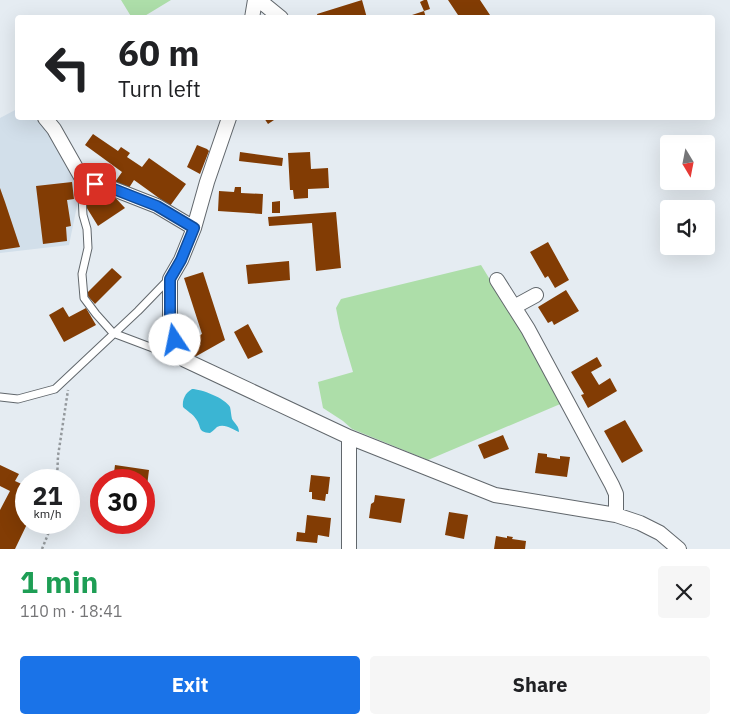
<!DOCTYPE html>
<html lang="en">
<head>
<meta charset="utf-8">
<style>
	body { margin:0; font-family:"IBM Plex Sans",sans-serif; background:#f6f6f6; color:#202124; height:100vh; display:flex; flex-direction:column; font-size:19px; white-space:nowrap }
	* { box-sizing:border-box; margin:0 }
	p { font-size:16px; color:#757577 }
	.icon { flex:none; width:28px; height:28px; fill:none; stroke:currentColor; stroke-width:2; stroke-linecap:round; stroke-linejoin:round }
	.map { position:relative; height:549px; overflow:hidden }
	.panel { display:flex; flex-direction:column; background:#fff; flex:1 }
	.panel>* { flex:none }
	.top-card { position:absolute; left:15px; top:15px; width:700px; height:105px; border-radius:5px; box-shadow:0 5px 20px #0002; background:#fff; color:#202124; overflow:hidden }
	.needle { width:32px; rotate:170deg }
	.tools { position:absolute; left:660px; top:135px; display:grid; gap:10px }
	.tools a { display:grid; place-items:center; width:55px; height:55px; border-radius:5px; background:#fff; box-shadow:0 5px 20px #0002; font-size:25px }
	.speed { position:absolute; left:15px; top:469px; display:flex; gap:10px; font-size:25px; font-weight:700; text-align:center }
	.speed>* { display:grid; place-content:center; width:65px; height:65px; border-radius:50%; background:#fff; box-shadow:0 5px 20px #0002; line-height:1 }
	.speed small { font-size:12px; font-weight:400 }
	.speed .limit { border:8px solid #d22; background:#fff; color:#111 }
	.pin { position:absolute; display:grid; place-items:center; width:42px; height:42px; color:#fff; margin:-21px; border-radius:10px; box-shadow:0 2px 8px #0006 }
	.me { position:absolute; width:55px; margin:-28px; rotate:349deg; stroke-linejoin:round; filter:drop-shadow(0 0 4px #0008) }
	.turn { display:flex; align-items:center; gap:18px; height:105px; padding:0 20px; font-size:22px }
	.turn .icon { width:65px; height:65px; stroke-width:2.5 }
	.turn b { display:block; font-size:35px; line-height:42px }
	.round { display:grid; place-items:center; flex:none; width:52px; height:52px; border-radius:5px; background:#f6f6f6 }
	.headline { display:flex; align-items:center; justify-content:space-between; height:85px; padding:0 20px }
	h1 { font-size:30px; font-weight:800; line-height:38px; color:#1e9e55 }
	.primary-button { display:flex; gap:10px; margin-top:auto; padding:10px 20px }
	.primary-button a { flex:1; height:58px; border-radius:5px; background:#1a73e8; color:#fff; font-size:20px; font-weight:800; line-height:58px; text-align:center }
	.primary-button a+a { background:#f6f6f6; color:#202124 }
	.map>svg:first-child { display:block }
</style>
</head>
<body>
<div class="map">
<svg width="730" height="549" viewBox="0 0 730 549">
	<rect width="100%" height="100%" fill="#e5ecf2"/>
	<path fill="#d2dfea" d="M17 109 18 118H32L44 124 76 182 78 201 69 245 0 253V118Z"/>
	<path fill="#addea9" d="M121 0H171L143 17 132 18Z
		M481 265 565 402 428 460 352 429 343 421 323 408 318 382 353 372 340 328 336 308 341 299Z"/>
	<path fill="#3bb5d3" d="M192 389C201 389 225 398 230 407 231 411 231 415 232 419 235 424 239 426 239 432 233 430 225 423 217 427 215 429 213 431 210 433 197 432 202 427 196 419 193 414 187 411 183 407 182 400 185 393 192 389Z"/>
	<path fill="#823c04" d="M362 0 367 18H318L317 14Z
		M424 0H427L430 9 424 11 420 2Z
		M448 0H480L492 18H460Z
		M424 11 426 18H413L412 15Z
		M264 118H277L268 124Z
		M93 134 118 151 121 147 130 153 127 157 142 167 149 158 186 184 170 206 134 180 127 191 115 182 122 172 85 145Z
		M197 145 207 149 209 151 200 174 187 167Z
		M240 152 283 158 282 166 239 161Z
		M310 152 311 169 328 168 329 188 308 189V198L294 199 293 190H290L288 153Z
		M72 182 74 199 67 200 71 226 66 227 67 241 43 244 36 186Z
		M235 187H241V193L263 194 262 214 218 211 219 191 234 192Z
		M0 188 5 202 20 247 0 250Z
		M109 191 125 208 98 226 85 205 93 200 95 205 105 199 102 195Z
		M280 201V213H272V202Z
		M336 212 341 268 316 271 312 223 269 226 268 217Z
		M548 242 569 280 555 288 548 276 545 278 530 252Z
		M289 261 290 280 248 284 246 265Z
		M112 268 122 277 95 304 86 294Z
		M203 272 225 340 193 358 184 343 202 334 184 278Z
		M566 290 579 311 554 325 552 321 548 323 538 307Z
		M63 307 69 317 86 308 96 325 64 342 49 315Z
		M248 324 263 352 248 359 234 332Z
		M597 357 602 366 591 372 599 385 610 378 617 391 588 408 581 395 584 394 571 372Z
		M625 420 643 451 622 463 604 431Z
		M503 435 509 449 484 459 478 445Z
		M538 453 547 454V457L560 459V456L570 457 567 477 535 473Z
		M0 465 19 474 15 481 26 486V522H28L15 549H0V510L10 491 0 486Z
		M115 465 149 470 146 494H144V480H113Z
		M311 475 330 477 328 494H326L325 501 312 499V492H309Z
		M375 495 405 499 401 523 369 518 371 504 374 502Z
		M449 512 468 515 464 539 445 535Z
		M307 515 331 518 329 537 318 535 317 543 296 541 297 532 305 533Z
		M496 536 507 538V536L513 537 512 539 526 541 525 549H494Z"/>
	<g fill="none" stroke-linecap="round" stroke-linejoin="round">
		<g stroke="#61676c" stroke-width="9">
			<path id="lane" d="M84 182 82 196 83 215 87 229 88 248 82 274 84 298 96 314 113 333 182 359
				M0 397 18 399 55 389 138 311 169 279"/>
		</g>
		<g stroke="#61676c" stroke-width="16">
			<path id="street" d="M259 0 281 18
				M252 18 255 0
				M45 118 54 129 84 182 106 186 157 206 194 228
				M229 118 207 182 194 228 181 260 170 279V317L175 340 185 360 349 437 495 495 616 515 640 523 660 533 679 549
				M497 280 528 329 612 485 616 494V515
				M514 307 536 295
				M349 437V549"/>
		</g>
		<path stroke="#94999d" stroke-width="2.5" stroke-dasharray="2.5 2.5" stroke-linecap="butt" d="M57 480 58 456 68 390
			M42 549 53 522"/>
		<use href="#lane" stroke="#fff" stroke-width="7"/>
		<use href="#street" stroke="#fff" stroke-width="14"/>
	</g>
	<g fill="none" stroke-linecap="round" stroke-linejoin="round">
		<g stroke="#114b97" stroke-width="12">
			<path id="route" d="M95 184 106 186 157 206 194 228 181 260 170 279V317L175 340"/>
		</g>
		<use href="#route" stroke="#1a73e8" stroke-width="9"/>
	</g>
</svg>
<div class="tools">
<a><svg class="needle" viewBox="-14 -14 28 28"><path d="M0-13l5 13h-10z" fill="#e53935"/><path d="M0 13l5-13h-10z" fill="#757577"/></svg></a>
<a><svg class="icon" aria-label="sound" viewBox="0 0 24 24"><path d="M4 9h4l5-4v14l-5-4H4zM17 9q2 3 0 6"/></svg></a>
</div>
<div class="speed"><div>21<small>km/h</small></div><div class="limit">30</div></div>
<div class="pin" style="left:95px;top:184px;background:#d93025"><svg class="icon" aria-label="arrive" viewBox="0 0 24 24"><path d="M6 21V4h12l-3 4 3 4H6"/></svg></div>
<svg class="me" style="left:175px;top:340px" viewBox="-20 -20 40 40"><circle r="19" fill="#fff"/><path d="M0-13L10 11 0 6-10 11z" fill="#1a73e8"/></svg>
<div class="top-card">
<div class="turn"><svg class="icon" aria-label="left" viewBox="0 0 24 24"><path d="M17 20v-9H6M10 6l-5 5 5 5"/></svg><div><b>60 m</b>Turn left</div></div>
</div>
</div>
<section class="panel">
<div class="headline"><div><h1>1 min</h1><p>110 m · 18:41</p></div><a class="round"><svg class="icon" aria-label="close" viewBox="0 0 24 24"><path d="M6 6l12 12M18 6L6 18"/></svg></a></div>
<div class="primary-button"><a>Exit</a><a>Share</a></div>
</section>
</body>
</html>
